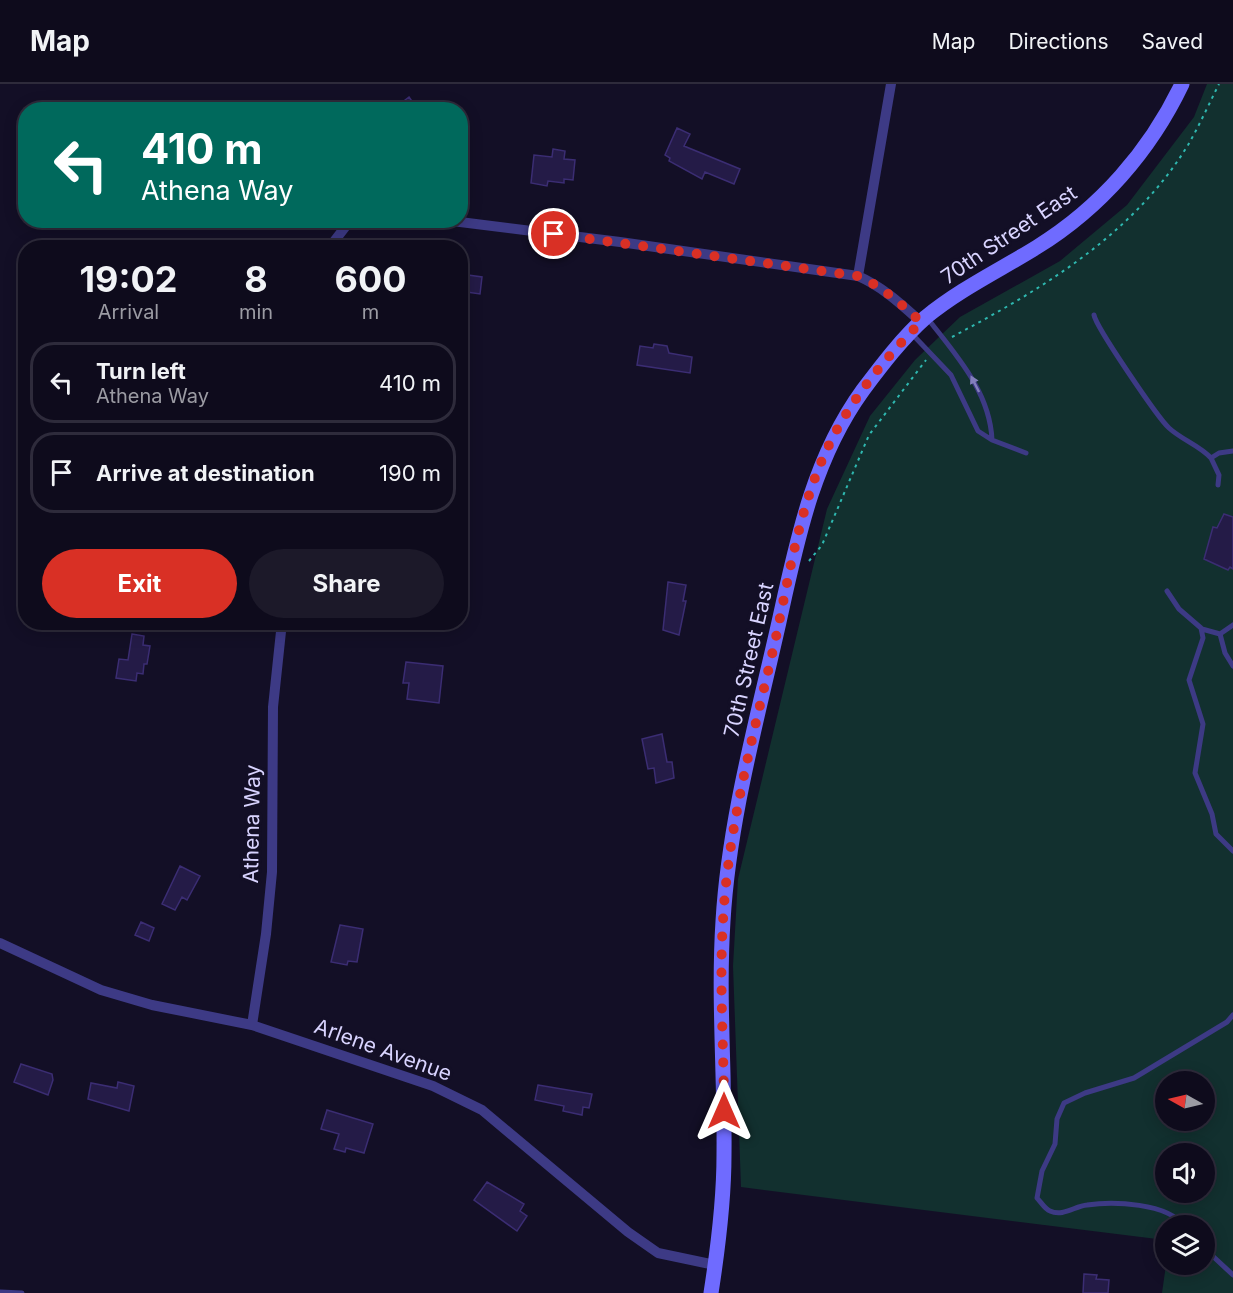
<!DOCTYPE html>
<html lang="en">
<head>
<meta charset="utf-8">
<style>
	body { margin:0; font-family:Inter,sans-serif; background:#1c1929; color:#f1f3f6; height:100vh; display:flex; flex-direction:column; font-size:22px; white-space:nowrap }
	* { box-sizing:border-box; margin:0 }
	p { font-size:20px; color:#9b9ba3 }
	.icon { flex:none; width:33px; height:33px; fill:none; stroke:currentColor; stroke-width:2; stroke-linecap:round; stroke-linejoin:round }
	.map { position:relative; flex:1; overflow:hidden }
	.panel { position:absolute; left:18px; top:156px; width:450px; height:390px; display:flex; flex-direction:column; background:#0e0b1c; border-radius:24px; box-shadow:0 3px 15px #0003,0 0 0 2px #2e2b3b }
	.panel>* { flex:none }
	.banner { position:absolute; left:18px; top:18px; width:450px; height:126px; border-radius:24px; box-shadow:0 3px 15px #0003,0 0 0 2px #2e2b3b; background:#00695c; color:#fff; overflow:hidden }
	.needle { width:39px; rotate:278deg }
	.fabs { position:absolute; left:1155px; top:987px; display:grid; gap:12px }
	.fabs a { display:grid; place-items:center; width:60px; height:60px; border-radius:50%; background:#0e0b1c; box-shadow:0 3px 15px #0003,0 0 0 2px #2e2b3b; font-size:30px }
	.pin { position:absolute; display:grid; place-items:center; width:51px; height:51px; color:#fff; margin:-26px; border:3px solid #fff; border-radius:50%; box-shadow:0 2px 6px #0007 }
	.me { position:absolute; width:66px; margin:-33px; rotate:0deg; stroke-linejoin:round; filter:drop-shadow(0 0 4px #0008) }
	.turn { display:flex; align-items:center; gap:21px; height:126px; padding:0 24px; font-size:27px }
	.turn .icon { width:78px; height:78px; stroke-width:2.5 }
	.turn b { display:block; font-size:42px; line-height:51px }
	.eta { display:flex; justify-content:space-evenly; align-items:center; height:102px; text-align:center }
	.eta b { font-size:36px; font-weight:700; line-height:42px }
	.cta { display:flex; gap:12px; margin-top:auto; padding:12px 24px }
	.cta a { flex:1; height:69px; border-radius:36px; background:#d93025; color:#fff; font-size:24px; font-weight:700; line-height:69px; text-align:center }
	.cta a+a { background:#1c1929; color:#f1f3f6 }
	ul { padding:0; list-style:none }
	li { display:flex; align-items:center; gap:18px; height:81px; margin:0 12px 9px; padding:0 12px; border:3px solid #2e2b3b; border-radius:24px }
	li div { flex:1 }
	li b { display:block; font-size:22px }
	li em { font-style:normal }
	header { display:flex; align-items:center; gap:36px; box-sizing:border-box; height:84px; padding:0 30px; background:#0e0b1c; border-bottom:2px solid #2e2b3b }
	header strong { font-size:28px }
	nav { display:flex; gap:33px; margin-inline-start:auto; font-size:21px }
	.map>svg:first-child { display:block }
</style>
</head>
<body>
<header>
<strong>Map</strong>
<nav><a>Map</a><a>Directions</a><a>Saved</a></nav>
</header>
<div class="map">
<svg width="1233" height="1209" viewBox="0 0 1233 1209">
	<rect width="100%" height="100%" fill="#130f26"/>
	<path fill="#12302f" fill-rule="evenodd" d="M1207 0H1233V1209H1162L1166 1181 1204 1180V1142H1166L1165 1156 741 1103 733 882 738 795 827 425 870 332 915 276 960 233 1060 177 1127 121 1194 33ZM1166 998H1204V1036H1166ZM1166 1070H1204V1108H1166Z"/>
	<path fill="#241b47" stroke="#3b2d73" stroke-width="1.5" d="M409 13 418 26H392Z
		M677 44 690 50 684 62 740 85 734 100 705 88 702 95 669 77 670 74 665 71Z
		M553 65 565 67 564 75 575 76 573 96 564 95V99L548 97 547 102 531 99 534 71 552 73Z
		M468 191 482 193 480 210 460 207V192L467 193Z
		M654 260 667 262 669 269 692 273 690 289 637 281 640 262 653 264Z
		M1224 430 1233 433V485L1230 483 1228 486 1204 475 1213 443 1217 444Z
		M668 498 686 501 683 517H686L679 551 663 546Z
		M132 550 144 552 143 561 150 562 147 580H144L143 590 137 589 136 597 116 594 119 575 128 576Z
		M406 578 443 582 439 619 407 615 409 599H403Z
		M662 650 667 678H672L674 694 656 699 654 684 648 685 642 655Z
		M180 782 200 792 187 816 182 813 175 826 162 820Z
		M141 838 154 844 149 857 135 851Z
		M340 841 363 845 357 878 348 877 347 881 331 878Z
		M21 980 52 990 53 996 48 1011 14 998Z
		M118 998 134 1002 129 1027 88 1015 91 999 117 1004Z
		M538 1001 592 1010 589 1024 583 1023 582 1031 563 1027 564 1022 535 1016Z
		M327 1026 373 1040 364 1069 346 1064 345 1068 334 1065 339 1050 321 1045Z
		M487 1098 524 1120 520 1127 527 1132 517 1147 474 1116Z
		M1084 1190 1097 1191 1096 1195 1109 1196 1108 1209H1083Z"/>
	<g fill="none" stroke-linecap="round" stroke-linejoin="round">
		<path stroke="#2fb8b0" stroke-width="2" stroke-dasharray="3 4.5" stroke-linecap="butt" d="M952 253C1042 205 1133 151 1188 61 1199 42 1209 20 1219 0
			M809 477 822 461 869 351 926 276"/>
		<path stroke="#3d3a85" stroke-width="5" d="M1094 231C1096 243 1158 334 1169 344 1182 356 1199 361 1211 374
			M928 235C956 271 990 308 992 356
			M912 250 951 291 978 347 992 356 1026 369
			M1218 401 1219 391 1211 374 1219 369 1233 367
			M1167 507 1179 525 1201 544 1203 554 1189 596 1203 640 1195 689 1212 730 1216 750 1233 767
			M1233 541 1220 550 1225 569 1233 582
			M1202 545 1220 550
			M1184 1142C1168 1119 1113 1117 1087 1121 1075 1122 1063 1133 1050 1127 1045 1125 1041 1118 1037 1114L1042 1087 1055 1060 1057 1035 1064 1019 1085 1009 1134 994 1227 938 1233 931
			M1204 1164 1233 1191
			M0 1208 22 1209"/>
		<path stroke="#3d3a85" stroke-width="10" d="M444 136 620 158 858 192C883 203 901 220 921 238
			M329 164 349 138 355 136
			M858 192 891 0
			M0 859 101 906 152 921 252 941 433 1002 482 1026 628 1148 658 1169 715 1181
			M252 941 266 850 272 788 273 623 282 538"/>
		<path stroke="#6f6bff" stroke-width="15" d="M711 1209C718 1164 724 1117 724 1071 725 993 718 914 723 837 729 736 757 636 779 538 797 456 813 375 863 306 881 282 903 253 926 233 960 205 1000 186 1037 163 1100 124 1150 67 1182 0"/>
	</g>
	<defs><path id="oneway-solid" d="M-6-.8H1V-3.2L6.5 0L1 3.2V.8H-6Z" transform="scale(1.5)"/></defs>
	<use fill="#837fbc" href="#oneway-solid" transform="translate(975 300) rotate(-117)"/>
	<g fill="none" stroke-linecap="round" stroke-linejoin="round">
		<path stroke="#d93025" stroke-width="10" stroke-dasharray="0 18" d="M554 150 858 192C883 203 901 220 921 238 888 271 854 312 833 353 801 414 790 487 776 553 755 646 728 741 723 837 719 900 724 964 724 1027"/>
	</g>
	<g text-anchor="middle" stroke-width="6" stroke-linejoin="round" paint-order="stroke">
		<g font-size="21" fill="#d9d4ff" stroke="#130f26">
			<text transform="translate(1009 151) rotate(-34)" y="7">70th Street East</text>
			<text transform="translate(749 576) rotate(-77)" y="7">70th Street East</text>
			<text transform="translate(252 740) rotate(-89)" y="7">Athena Way</text>
			<text transform="translate(383 966) rotate(20)" y="7">Arlene Avenue</text>
		</g>
	</g>
</svg>
<div class="fabs">
<a><svg class="needle" viewBox="-14 -14 28 28"><path d="M0-13l5 13h-10z" fill="#e53935"/><path d="M0 13l5-13h-10z" fill="#9b9ba3"/></svg></a>
<a><svg class="icon" aria-label="sound" viewBox="0 0 24 24"><path d="M4 9h4l5-4v14l-5-4H4zM17 9q2 3 0 6"/></svg></a>
<a><svg class="icon" aria-label="layers" viewBox="0 0 24 24"><path d="M12 4l9 5-9 5-9-5zM3 14l9 5 9-5"/></svg></a>
</div>
<div class="pin" style="left:554px;top:150px;background:#d93025"><svg class="icon" aria-label="arrive" viewBox="0 0 24 24"><path d="M6 21V4h12l-3 4 3 4H6"/></svg></div>
<svg class="me" style="left:724px;top:1027px" viewBox="-20 -20 40 40"><path d="M0-17L14 15 0 8-14 15z" fill="#d93025" stroke="#fff" stroke-width="4"/></svg>
<div class="banner">
<div class="turn"><svg class="icon" aria-label="left" viewBox="0 0 24 24"><path d="M17 20v-9H6M10 6l-5 5 5 5"/></svg><div><b>410 m</b>Athena Way</div></div>
</div>
<section class="panel">
<div class="eta">
<div><b>19:02</b><p>Arrival</p></div>
<div><b>8</b><p>min</p></div>
<div><b>600</b><p>m</p></div>
</div>
<ul>
<li><svg class="icon" aria-label="left" viewBox="0 0 24 24"><path d="M17 20v-9H6M10 6l-5 5 5 5"/></svg><div><b>Turn left</b><p>Athena Way</p></div><em>410 m</em></li>
<li><svg class="icon" aria-label="arrive" viewBox="0 0 24 24"><path d="M6 21V4h12l-3 4 3 4H6"/></svg><div><b>Arrive at destination</b></div><em>190 m</em></li>
</ul>
<div class="cta"><a>Exit</a><a>Share</a></div>
</section>
</div>
</body>
</html>
